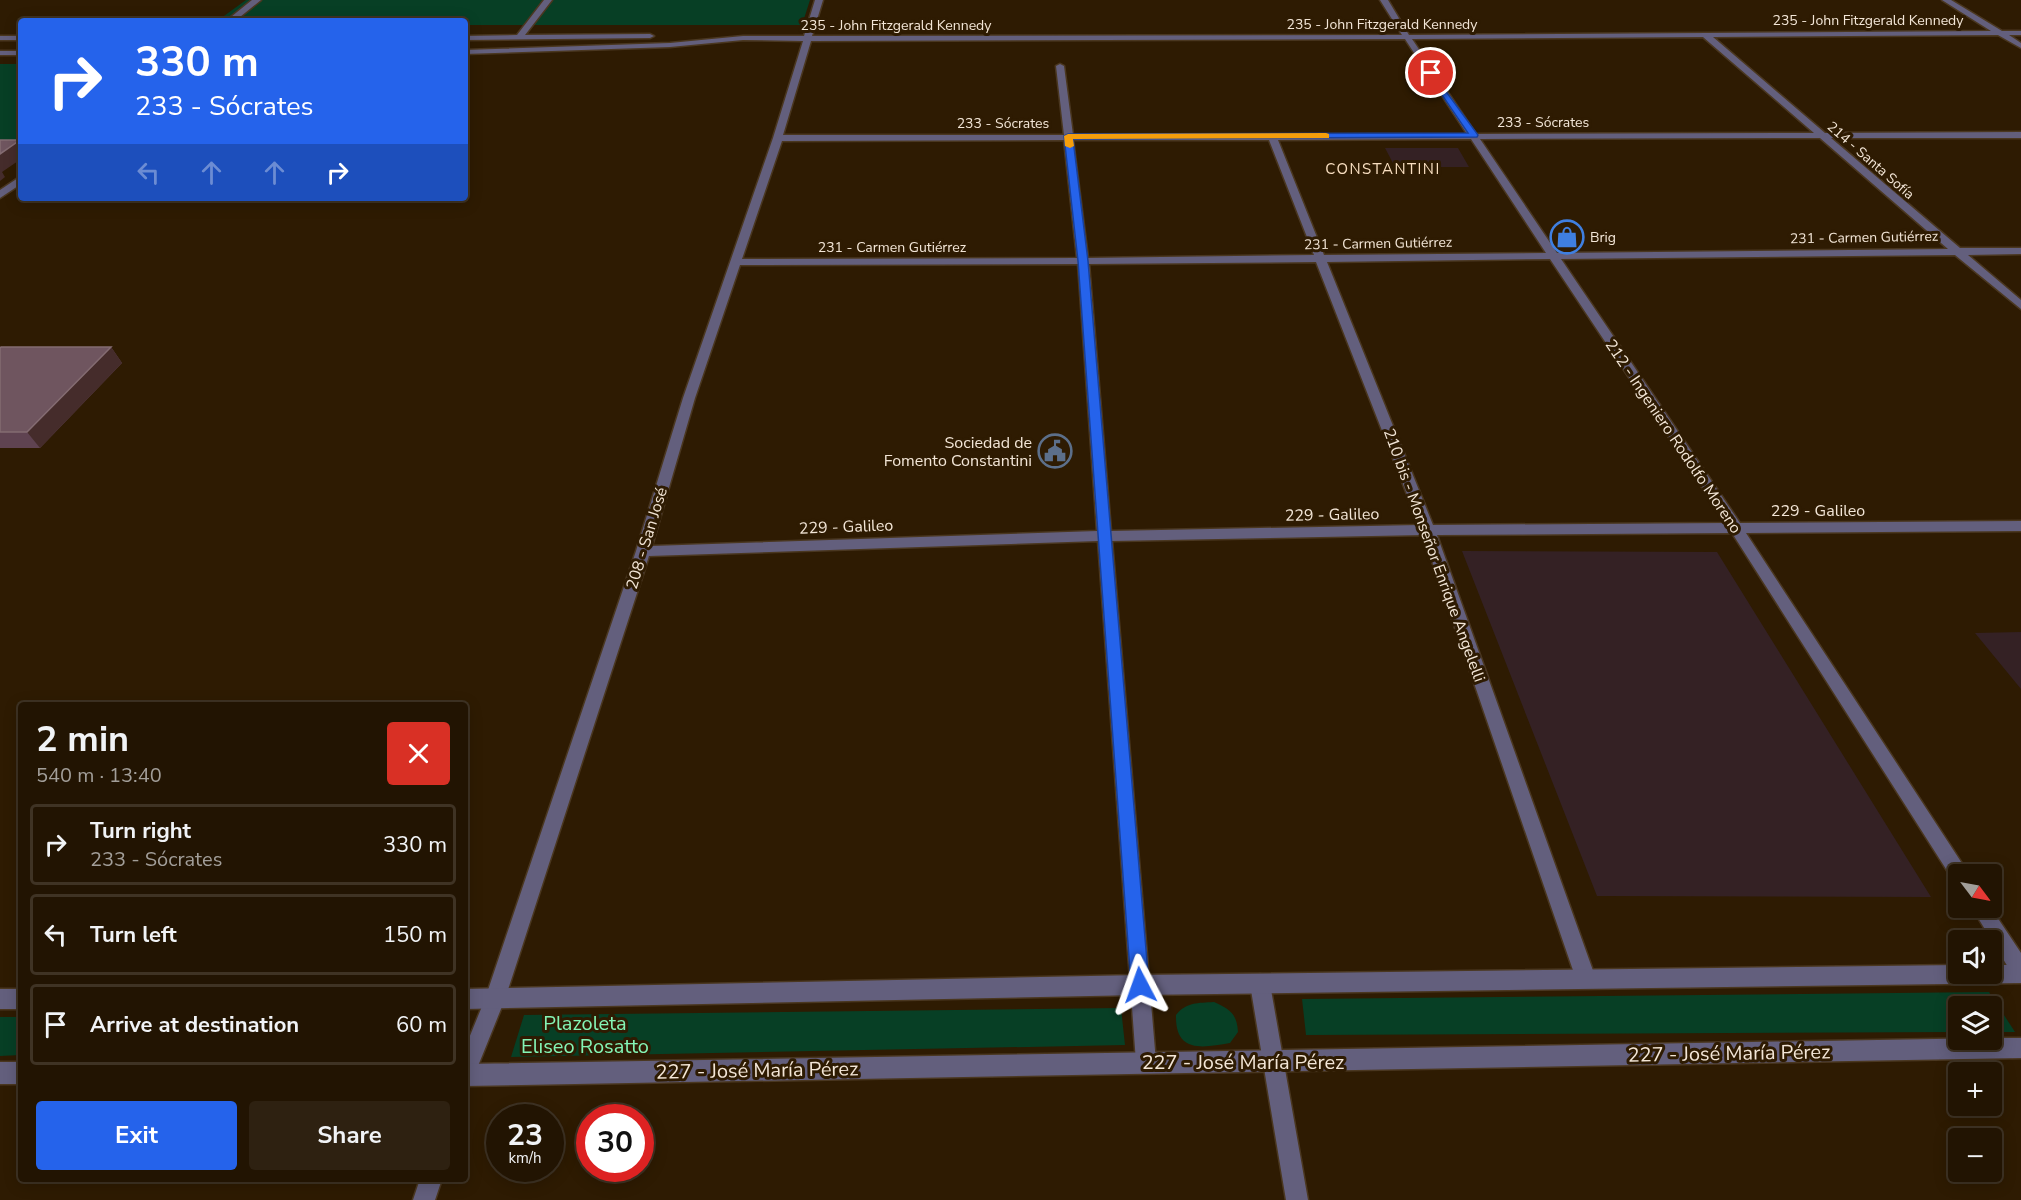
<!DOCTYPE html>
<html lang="en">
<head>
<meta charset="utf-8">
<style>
	body { margin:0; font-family:"Nunito Sans",sans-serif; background:#2e2111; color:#f1f3f6; height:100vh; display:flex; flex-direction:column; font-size:22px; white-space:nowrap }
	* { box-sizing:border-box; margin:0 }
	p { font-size:20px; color:#a29e99 }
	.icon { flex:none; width:33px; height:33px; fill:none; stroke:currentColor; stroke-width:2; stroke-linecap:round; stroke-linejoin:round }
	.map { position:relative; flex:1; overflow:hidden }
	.drawer { position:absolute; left:18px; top:702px; width:450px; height:480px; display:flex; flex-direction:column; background:#221402; border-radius:6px; box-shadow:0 3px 15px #0003,0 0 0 2px #3f3324 }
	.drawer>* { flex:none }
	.banner { position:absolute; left:18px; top:18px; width:450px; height:183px; border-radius:6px; box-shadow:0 3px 15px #0003,0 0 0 2px #3f3324; background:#2563eb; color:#fff; overflow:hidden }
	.needle { width:39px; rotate:122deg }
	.controls { position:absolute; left:1948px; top:864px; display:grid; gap:12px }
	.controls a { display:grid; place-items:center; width:54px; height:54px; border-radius:6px; background:#221402; box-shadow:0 3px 15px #0003,0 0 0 2px #3f3324; font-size:30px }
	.speed { position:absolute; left:486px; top:1104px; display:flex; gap:12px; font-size:30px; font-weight:700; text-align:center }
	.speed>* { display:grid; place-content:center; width:78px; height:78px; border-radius:50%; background:#221402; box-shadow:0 3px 15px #0003,0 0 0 2px #3f3324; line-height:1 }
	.speed small { font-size:15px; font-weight:400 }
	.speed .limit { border:9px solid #d22; background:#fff; color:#111 }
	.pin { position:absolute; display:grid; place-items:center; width:51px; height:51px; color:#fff; margin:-26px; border:3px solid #fff; border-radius:50%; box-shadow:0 2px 6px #0007 }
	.me { position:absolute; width:66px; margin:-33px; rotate:356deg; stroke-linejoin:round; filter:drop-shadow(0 0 4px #0008) }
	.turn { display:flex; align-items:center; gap:21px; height:126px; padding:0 18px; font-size:27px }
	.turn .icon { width:78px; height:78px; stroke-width:2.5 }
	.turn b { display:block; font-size:42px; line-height:51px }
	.lanes { display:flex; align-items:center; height:57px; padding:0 18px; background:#0003; justify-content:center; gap:30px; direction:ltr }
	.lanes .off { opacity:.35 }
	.round { display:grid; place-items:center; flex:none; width:63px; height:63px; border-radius:6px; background:#2e2111 }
	.head { display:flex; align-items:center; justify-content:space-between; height:102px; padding:0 18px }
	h1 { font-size:36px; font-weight:700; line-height:45px }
	.cta { display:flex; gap:12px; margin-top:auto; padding:12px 18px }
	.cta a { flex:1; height:69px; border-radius:6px; background:#2563eb; color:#fff; font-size:24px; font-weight:700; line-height:69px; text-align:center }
	.cta a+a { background:#2e2111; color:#f1f3f6 }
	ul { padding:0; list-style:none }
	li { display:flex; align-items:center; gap:18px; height:81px; margin:0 12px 9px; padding:0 6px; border:3px solid #3f3324; border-radius:6px }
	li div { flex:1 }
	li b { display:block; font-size:22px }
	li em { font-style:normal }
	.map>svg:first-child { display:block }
</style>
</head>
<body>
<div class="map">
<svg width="2021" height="1200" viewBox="0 0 2021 1200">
	<rect width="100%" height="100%" fill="#2e1b02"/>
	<path fill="#342124" d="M1385 148H1458L1469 167H1395Z
		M1462 551 1717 552 1931 897 1597 896Z
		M2021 632V689L1975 633Z"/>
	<path fill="#073f25" d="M246 0H810L802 25H465V21H217Z
		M0 64H21V149H0Z
		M1989 992 2015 1032H1992V1006H1959V1032L1306 1035 1302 999Z
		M1214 1002C1230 1009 1237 1014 1238 1032L1230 1043C1202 1048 1175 1053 1176 1015 1186 1002 1198 1003 1214 1002Z
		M1121 1008 1125 1045 511 1057 524 1015Z
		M0 1017H21V1055L0 1056Z"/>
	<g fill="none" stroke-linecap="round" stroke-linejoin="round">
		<g stroke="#4a3720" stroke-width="3">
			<path id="minor" d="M252 0H261L235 21H226Z
				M544 0H552L525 35 650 34 654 36 650 38 465 40V36L517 35Z
				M815 0H823L812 36 1402 35 1380 0H1388L1409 35 1991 31 1942 0H1951L2002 31H2021V35H2009L2021 43V48L1998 35 1713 37 1825 133 2021 132V138H1831L1960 248H2021V254L1968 255 2021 300V309L1955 255 1561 259 1740 523 2021 521V531L1746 533 1969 874H1959V882L1953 880 1732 533 1437 535 1596 979 1593 986 1586 988 1579 986 1576 979 1423 535 1112 541 1156 1062 1153 1069 1146 1072 1139 1069 1136 1062 1098 541 649 556 505 999 472 1081 465 1085V1048L485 999 636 551 683 398 773 138 803 41 743 40 670 47 465 54V50L670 43 743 36H804ZM1703 37 1814 133 1476 134 1412 39ZM1405 39 1467 134 1073 135 1064 66 1060 64 1056 66 1064 135H783L811 41ZM1820 138 1948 249 1557 253 1480 139ZM1471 139 1546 253 1324 255 1278 140ZM1064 140 1077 258 742 259 782 141ZM1073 140H1269L1314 255 1088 258ZM1550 259 1726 523 1433 525 1327 262ZM1316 262 1419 525 1111 531 1089 264ZM1078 264 1097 531 652 546 695 398 740 265Z
				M0 36H21V40H0Z
				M0 51H21V55H0Z
				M21 176V184L0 198V190Z
				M1972 908H1991L2021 953V979L2014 977Z
				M1260 974 1267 977 1270 984 1308 1200H1286L1250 984 1253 977Z
				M420 1179H442L435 1200H413Z"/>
		</g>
		<g stroke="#4a3720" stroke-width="3">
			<path id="tertiary" d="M1959 965V974H1992V965H2021V983L1140 995 465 1009V989L1140 975Z
				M0 989H21V1009H0Z
				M1992 1038H2021V1058L465 1086V1064Z
				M0 1062H21V1084H0Z"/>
		</g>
		<use href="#minor" fill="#635f7d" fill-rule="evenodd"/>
		<use href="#tertiary" fill="#635f7d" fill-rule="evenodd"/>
	</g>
	<path fill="#5f4351" d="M111 347 122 363 40 448H0V348Z"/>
	<path fill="#452c2b" d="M20 140 21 159 2 172 5 177 0 181V154Z
		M111 347 122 363 40 448 27 432Z"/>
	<path fill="#6f555f" stroke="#846c72" stroke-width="1.5" d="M0 140H20L0 154Z
		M1 347H111L27 432H0V348Z"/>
	<path fill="#2563eb" stroke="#184099" stroke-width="1.5" d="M1431 71 1478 135 1477 137 1073 139 1088 261 1149 985 1146 991 1140 994 1133 991 1131 985 1078 261 1064 136 1068 134 1468 133 1427 73Z"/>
	<path fill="#f59e0b" d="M1326 133 1329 134V138L1073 139 1074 146 1070 148 1065 146 1064 136 1068 134Z"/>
	<defs>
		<g id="shop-ring" transform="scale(1.725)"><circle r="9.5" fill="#2e1b02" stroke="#3f7fe0" stroke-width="1.5"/><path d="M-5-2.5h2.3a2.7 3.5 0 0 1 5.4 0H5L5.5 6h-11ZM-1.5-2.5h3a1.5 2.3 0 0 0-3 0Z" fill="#3f7fe0"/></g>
		<g id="civic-ring" transform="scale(1.725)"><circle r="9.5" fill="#2e1b02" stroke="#5c6f8a" stroke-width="1.5"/><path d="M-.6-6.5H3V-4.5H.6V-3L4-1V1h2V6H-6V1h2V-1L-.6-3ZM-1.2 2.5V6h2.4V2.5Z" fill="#5c6f8a"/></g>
	</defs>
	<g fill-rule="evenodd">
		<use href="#shop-ring" x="1567" y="237"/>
		<use href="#civic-ring" x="1055" y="451"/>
	</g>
	<g text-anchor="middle" stroke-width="6" stroke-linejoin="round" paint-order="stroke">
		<g font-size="14" fill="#f3e6d7" stroke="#2e1b02">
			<text x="1868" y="25">235 - John Fitzgerald Kennedy</text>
			<text x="1382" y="29">235 - John Fitzgerald Kennedy</text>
			<text x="896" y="30">235 - John Fitzgerald Kennedy</text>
			<text x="1543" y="127">233 - Sócrates</text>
			<text x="1003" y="128">233 - Sócrates</text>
			<text transform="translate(1871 160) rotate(41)" y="5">214 - Santa Sofía</text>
			<text transform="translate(1864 237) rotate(-1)" y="5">231 - Carmen Gutiérrez</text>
			<text transform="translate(1378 243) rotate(-1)" y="5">231 - Carmen Gutiérrez</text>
			<text x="892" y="252">231 - Carmen Gutiérrez</text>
		</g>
		<g font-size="14" fill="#f3e6d7" stroke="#2e1b02" text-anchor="start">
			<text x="1590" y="242">Brig</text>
		</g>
		<g font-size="15" letter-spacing="1.5" fill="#f9dfc1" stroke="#2e1b02">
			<text x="1383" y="174">CONSTANTINI</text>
		</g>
		<g font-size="16" fill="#f3e6d7" stroke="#2e1b02">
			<text transform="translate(1674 436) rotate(56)" y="6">212 - Ingeniero Rodolfo Moreno</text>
			<text x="1818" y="516">229 - Galileo</text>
			<text transform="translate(1332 514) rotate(-1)" y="6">229 - Galileo</text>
			<text transform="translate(846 526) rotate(-2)" y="6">229 - Galileo</text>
			<text transform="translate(646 538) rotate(-73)" y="6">208 - San José</text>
			<text transform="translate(1435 555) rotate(70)" y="6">210 bis - Monseñor Enrique Angelelli</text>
		</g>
		<g font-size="16" fill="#f3e6d7" stroke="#2e1b02" text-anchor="end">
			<text x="1032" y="448">Sociedad de<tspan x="1032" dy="18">Fomento Constantini</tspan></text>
		</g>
		<g font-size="20" fill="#84f4b5" stroke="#2e1b02">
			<text x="585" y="1030">Plazoleta<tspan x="585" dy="23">Eliseo Rosatto</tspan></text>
		</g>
		<g font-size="20" fill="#f3e6d7" stroke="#2e1b02">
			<text transform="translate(1729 1053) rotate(-1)" y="7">227 - José María Pérez</text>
			<text x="1243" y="1069">227 - José María Pérez</text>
			<text transform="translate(757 1070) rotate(-1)" y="7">227 - José María Pérez</text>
		</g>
	</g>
</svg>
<div class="controls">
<a><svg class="needle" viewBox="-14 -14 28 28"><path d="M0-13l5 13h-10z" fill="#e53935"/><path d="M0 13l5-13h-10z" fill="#a29e99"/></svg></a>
<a><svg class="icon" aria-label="sound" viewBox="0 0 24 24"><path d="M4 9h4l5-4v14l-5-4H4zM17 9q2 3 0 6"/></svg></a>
<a><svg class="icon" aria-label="layers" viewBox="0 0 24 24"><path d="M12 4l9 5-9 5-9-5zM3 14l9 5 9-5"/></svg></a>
<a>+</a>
<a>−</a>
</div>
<div class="speed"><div>23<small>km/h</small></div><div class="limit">30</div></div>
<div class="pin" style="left:1431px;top:73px;background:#d93025"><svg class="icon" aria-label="arrive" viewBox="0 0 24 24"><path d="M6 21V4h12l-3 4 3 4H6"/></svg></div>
<svg class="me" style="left:1140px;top:985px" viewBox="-20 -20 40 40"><path d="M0-17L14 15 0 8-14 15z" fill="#2563eb" stroke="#fff" stroke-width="4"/></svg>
<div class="banner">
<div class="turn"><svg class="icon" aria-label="right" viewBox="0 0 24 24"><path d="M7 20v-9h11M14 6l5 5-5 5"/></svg><div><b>330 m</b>233 - Sócrates</div></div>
<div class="lanes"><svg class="icon off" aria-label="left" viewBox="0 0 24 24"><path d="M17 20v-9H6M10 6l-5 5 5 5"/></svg><svg class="icon off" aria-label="ahead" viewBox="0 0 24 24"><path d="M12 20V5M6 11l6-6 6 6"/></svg><svg class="icon off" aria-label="ahead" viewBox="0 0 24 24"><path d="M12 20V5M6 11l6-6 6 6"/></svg><svg class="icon" aria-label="right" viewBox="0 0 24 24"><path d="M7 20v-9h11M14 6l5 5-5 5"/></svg></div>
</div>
<section class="drawer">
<div class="head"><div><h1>2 min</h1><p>540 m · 13:40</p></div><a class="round" style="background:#d93025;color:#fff"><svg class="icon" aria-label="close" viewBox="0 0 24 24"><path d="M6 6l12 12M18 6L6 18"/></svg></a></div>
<ul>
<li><svg class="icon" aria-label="right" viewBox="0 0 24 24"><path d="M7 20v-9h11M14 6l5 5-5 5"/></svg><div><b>Turn right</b><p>233 - Sócrates</p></div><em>330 m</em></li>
<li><svg class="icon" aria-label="left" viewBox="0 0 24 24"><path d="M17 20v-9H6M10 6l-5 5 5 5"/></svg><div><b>Turn left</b></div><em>150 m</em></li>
<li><svg class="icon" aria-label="arrive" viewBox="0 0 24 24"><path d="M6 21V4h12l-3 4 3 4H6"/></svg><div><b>Arrive at destination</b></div><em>60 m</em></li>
</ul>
<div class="cta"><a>Exit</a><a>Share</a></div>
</section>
</div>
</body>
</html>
